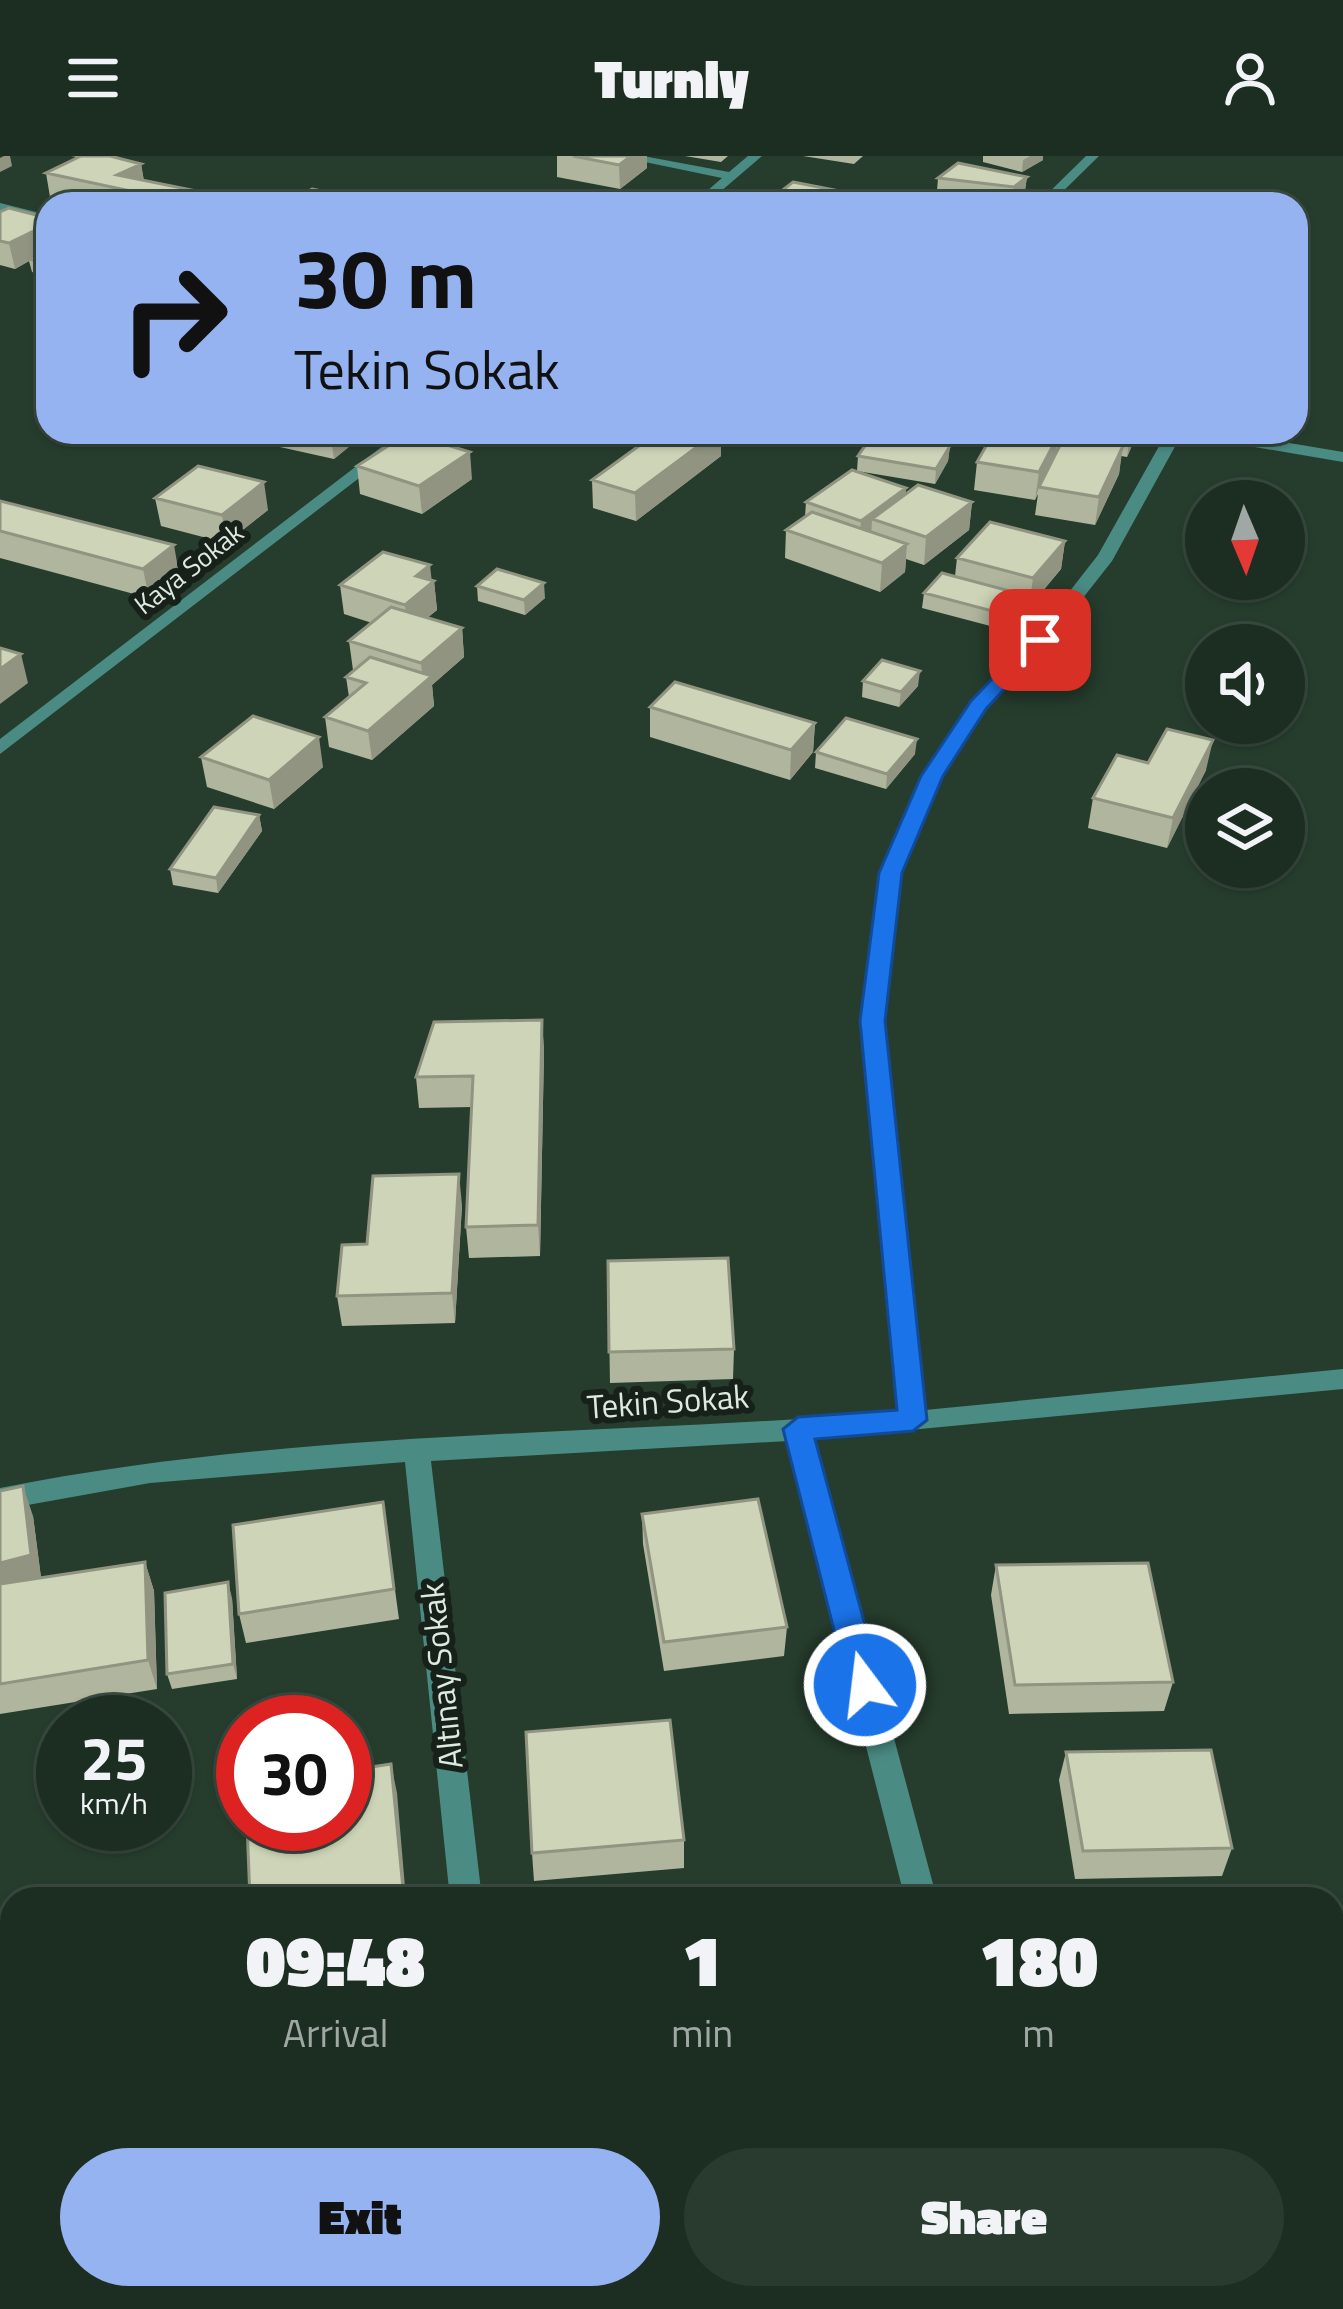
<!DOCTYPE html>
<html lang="en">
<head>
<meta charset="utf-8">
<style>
	body { margin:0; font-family:"Titillium Web",sans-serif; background:#293a2f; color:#f1f3f6; height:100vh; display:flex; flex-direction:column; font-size:45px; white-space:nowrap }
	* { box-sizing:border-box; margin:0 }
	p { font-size:39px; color:#a0a8a5 }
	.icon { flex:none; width:66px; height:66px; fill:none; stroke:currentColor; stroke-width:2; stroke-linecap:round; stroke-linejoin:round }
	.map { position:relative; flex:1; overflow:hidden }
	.side { position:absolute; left:0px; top:1731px; width:1344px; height:423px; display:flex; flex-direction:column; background:#1c2e22; border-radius:36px 36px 0 0; box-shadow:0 3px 9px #0004,0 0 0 3px #3a4a40 }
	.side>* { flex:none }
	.guide { position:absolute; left:36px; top:36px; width:1272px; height:252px; border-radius:36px; box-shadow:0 3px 9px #0004,0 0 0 3px #3a4a40; background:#95b2f1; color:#111; overflow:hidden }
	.needle { width:78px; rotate:178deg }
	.buttons { position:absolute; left:1185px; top:324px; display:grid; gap:24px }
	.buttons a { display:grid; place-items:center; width:120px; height:120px; border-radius:50%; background:#1c2e22; box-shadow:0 3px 9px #0004,0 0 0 3px #3a4a40; font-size:60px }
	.speed { position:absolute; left:36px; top:1539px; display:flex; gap:24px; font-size:60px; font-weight:700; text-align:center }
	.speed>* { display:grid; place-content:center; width:156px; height:156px; border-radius:50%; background:#1c2e22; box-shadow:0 3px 9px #0004,0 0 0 3px #3a4a40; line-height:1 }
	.speed small { font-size:30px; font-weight:400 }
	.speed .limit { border:18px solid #d22; background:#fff; color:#111 }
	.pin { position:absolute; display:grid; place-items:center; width:102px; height:102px; color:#fff; margin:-51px; border-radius:24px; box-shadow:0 6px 18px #0006 }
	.me { position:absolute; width:132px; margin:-66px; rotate:345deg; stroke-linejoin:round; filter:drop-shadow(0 0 9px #0008) }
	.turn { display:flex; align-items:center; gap:42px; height:252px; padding:0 60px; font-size:54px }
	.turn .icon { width:156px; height:156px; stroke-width:2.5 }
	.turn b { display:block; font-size:84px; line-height:102px }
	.eta { display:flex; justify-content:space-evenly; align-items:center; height:204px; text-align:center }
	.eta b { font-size:72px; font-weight:800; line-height:84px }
	.primary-button { display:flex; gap:24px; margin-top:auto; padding:24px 60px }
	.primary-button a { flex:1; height:138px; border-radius:72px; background:#95b2f1; color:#111; font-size:48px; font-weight:800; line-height:138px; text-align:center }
	.primary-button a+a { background:#293a2f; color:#f1f3f6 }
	header { display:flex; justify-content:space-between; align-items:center; height:156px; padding:0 60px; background:#1c2e22; font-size:54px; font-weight:800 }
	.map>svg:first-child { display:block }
</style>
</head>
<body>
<header><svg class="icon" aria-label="menu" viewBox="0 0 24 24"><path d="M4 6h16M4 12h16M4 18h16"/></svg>Turnly<svg class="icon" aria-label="person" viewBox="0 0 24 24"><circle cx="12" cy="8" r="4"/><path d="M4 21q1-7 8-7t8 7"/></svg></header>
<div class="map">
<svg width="1343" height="2153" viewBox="0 0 1343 2153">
	<rect width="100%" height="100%" fill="#263d2d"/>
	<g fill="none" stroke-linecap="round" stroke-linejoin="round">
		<path fill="#4a8c84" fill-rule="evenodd" d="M616 0H643L729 16 748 0H762L706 48H692L722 22Z
			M1086 0H1099L1050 48H1037Z
			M0 47 48 59V67L0 55Z
			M401 276H419L0 598V583Z
			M1167 276H1183L1112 405 1046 489 985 552 942 620 900 717 883 865 925 1254 1343 1213V1233L814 1283 937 1743H905L788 1285 431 1305 482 1743H450L405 1306 150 1327 0 1354V1332C295 1273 600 1280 899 1256L861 865 880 717 922 620 972 545 1034 481 1098 399Z
			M1188 276H1223L1343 296V306L1196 281Z
			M492 2142H528L529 2153H493Z
			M1007 2142H1043L1046 2153H1010Z"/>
	</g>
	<path fill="#b0b69d" d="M71 0H112L141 8 144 25 261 48H81L50 41 46 17 78 1Z
		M557 0H647V12L620 33 557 21Z
		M685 0H728L721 6Z
		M803 0H863L854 8Z
		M983 0H1043V4L1022 16 983 6Z
		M1027 21 1025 34 1013 44 937 35 938 22Z
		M0 56 48 62V121L32 116 29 105 15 113 0 109Z
		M226 276H367L334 303 226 279Z
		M658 276H721V300L636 365 593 352 592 324Z
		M1048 276H1138L1127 301 1121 300 1119 318 1095 369 1035 359 1038 338 1035 344 974 334 977 306 1048 278Z
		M950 290 948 305 935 328 857 315 858 300Z
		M357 310 472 323 422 358 360 338Z
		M906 332 905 338 972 346 969 374 924 409 906 403 905 416 880 436 785 402 786 374 805 361 806 346Z
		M155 342 268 354 226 387 161 370Z
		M0 345 179 418 149 442 0 402Z
		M1065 385 1061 413 1036 443 1034 457 1017 477 922 452 924 437 955 420 957 402Z
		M434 425 437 454 427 462 462 472 464 501 432 529 434 550 372 604 329 591 325 561 349 541 346 521 353 514 349 485 372 467 344 458 340 429Z
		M477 430 545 442 525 459 478 445Z
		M863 525 918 530 899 551 862 541Z
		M650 551 815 567 813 596 790 624 650 581Z
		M816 596 915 598 886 633 815 612Z
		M201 601 323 611 274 653 207 631Z
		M1148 607 1206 614 1167 692 1088 672 1093 642Z
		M259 659 262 675 218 737 173 729 170 713Z
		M542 864 544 895 540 1100 469 1102 466 1071 472 951 419 952 416 921Z
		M462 1049 455 1167 342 1170 337 1140 367 1088Z
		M608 1105 734 1193 733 1223 610 1227Z
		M0 1335 33 1360 41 1422 145 1406 154 1435 157 1533 0 1558Z
		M383 1346 399 1463 246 1487 239 1458Z
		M642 1358 787 1471 784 1500 664 1515 643 1388Z
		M996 1409 1173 1526 1164 1555 1009 1558 991 1439Z
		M232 1442 237 1523 172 1533 167 1518Z
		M1066 1596 1232 1692 1222 1720 1075 1723 1059 1624Z
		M684 1684V1712L534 1725 532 1697Z
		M246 2142H454L455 2153H246Z
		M767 2142H984L987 2153H769Z
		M1063 2142H1228L1230 2153H1064Z
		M1243 2142H1332L1343 2153H1245Z"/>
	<path fill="#909480" d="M4 0H10L12 10 0 16V2Z
		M631 0H647V12L620 33 619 9Z
		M1030 0H1043V4L1022 16 1023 4Z
		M141 8 145 32 117 19Z
		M1027 21 1025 34 1013 44 1014 31Z
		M48 68V95L29 103V105L15 113 9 87Z
		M330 276H367L334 303Z
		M717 276H721V300L636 365 635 337Z
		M1134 276H1138L1127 301 1129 287Z
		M1058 280 1054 307 1039 331 1035 344 1039 316Z
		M950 290 948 305 935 328 936 313Z
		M1123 290 1119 318 1095 369 1099 341Z
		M470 296 472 323 422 358 419 330Z
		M264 326 268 354 226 387 222 359Z
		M906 332 904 360 872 363 871 384 859 393 861 365Z
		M972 346 969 374 924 409 926 381Z
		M1065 385 1061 413 1036 443 1034 457 1017 477 1019 462 1029 450 1033 422Z
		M907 388 905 416 880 436 882 407Z
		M174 389 179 418 149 442 143 413Z
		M430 409 432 427 434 425 437 454 408 478 405 449 416 420Z
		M544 427 545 442 525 459 524 444Z
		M462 472 464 501 432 529 434 550 372 604 368 575 423 528 421 507Z
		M21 498 28 527 0 548V513Z
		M920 515 918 530 899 551 901 536Z
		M815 567 813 596 790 624 791 594Z
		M319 581 323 611 274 653 269 624Z
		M917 583 915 598 886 633 887 618Z
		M1213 584 1206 614 1167 692 1173 662Z
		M259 659 262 675 218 737 216 722Z
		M542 864 544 895 540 1100 538 1069Z
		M459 1018 462 1049 455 1167 452 1137Z
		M23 1330 33 1360 42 1429 0 1440V1407Z
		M145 1406 154 1435 157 1533 148 1504Z
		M228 1426 232 1442 237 1523 233 1508Z
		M391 1608 397 1637 406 1743H404Z
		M11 1931 12 2030 0 2102V1994Z"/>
	<path fill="#cdd4b7" stroke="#909480" stroke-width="3" d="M81 0H110L141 8 117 19 261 48H191L46 17Z
		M573 0H631L619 9Z
		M958 7 1027 21 1014 31 938 22Z
		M793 26 865 40 856 48H776L767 46Z
		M312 33 360 43 352 48H287Z
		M9 52 48 62V68L9 87 0 85V56Z
		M48 93V108L29 103Z
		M658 276H717L635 337 592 324Z
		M994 276H1034L1058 280 1039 316 977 306Z
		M1075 276H1134L1129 287Z
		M408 277 470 296 419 330 357 310Z
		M873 278 950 290 936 313 858 300Z
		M1064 281 1123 290 1099 341 1039 331Z
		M198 310 264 326 222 359 155 342Z
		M852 314 906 332 861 365 806 346Z
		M918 329 972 346 926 381 872 363Z
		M0 345 174 389 143 413 0 375Z
		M812 356 907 388 882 407 786 374Z
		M990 366 1065 385 1033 422 957 402Z
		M383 396 430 409 416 420 434 425 405 449 340 429Z
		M497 413 544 427 524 444 477 430Z
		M942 417 1036 442 1019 462 924 437Z
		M391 451 462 472 421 507 349 485Z
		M0 492 21 498 0 513Z
		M370 501 432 520 368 575 325 561 366 527 346 521Z
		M882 504 920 515 901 536 863 525Z
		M675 526 815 567 791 594 650 551Z
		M253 560 319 581 269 624 201 601Z
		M846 562 917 583 887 618 816 596Z
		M1167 573 1213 584 1173 662 1093 642 1117 599 1148 607Z
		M214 651 259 659 216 722 170 713Z
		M542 864 538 1069 466 1071 473 920 416 921 434 866Z
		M459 1018 452 1137 337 1140 342 1089 367 1088 373 1020Z
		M728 1102 734 1193 609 1196 608 1105Z
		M23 1330 31 1399 0 1407V1335Z
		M758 1343 787 1471 664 1486 642 1358Z
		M383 1346 394 1433 239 1458 233 1369Z
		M145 1406 148 1504 0 1528V1428Z
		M1148 1407 1173 1526 1015 1529 996 1409Z
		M228 1426 233 1508 167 1518 165 1437Z
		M670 1564 684 1684 532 1697 526 1576Z
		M1211 1594 1232 1692 1083 1695 1066 1596Z
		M391 1608 404 1743H250L247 1668H345V1615Z
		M1332 1805H1343V2153H1269L1267 2142H1332Z
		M0 1931H11L0 1994Z
		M246 2142H384L315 2153H246Z
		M622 2142H750L752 2153H623Z
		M773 2142H984L987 2153H775Z
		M1074 2142H1228L1230 2153H1076Z"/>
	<path fill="#1a73e8" stroke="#114b97" stroke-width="3" d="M1033 480 1050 484 986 553 943 620 902 717 885 865 927 1264 913 1275 815 1283 881 1529 877 1539H853L848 1529 783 1273 798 1261 897 1254 860 865 879 717 921 620 971 545Z"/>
	<g text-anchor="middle" stroke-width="12" stroke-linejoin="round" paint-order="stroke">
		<g font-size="27" fill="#ddeae0" stroke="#17211a">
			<text transform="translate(189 413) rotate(-38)" y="9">Kaya Sokak</text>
		</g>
		<g font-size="33" fill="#ddeae0" stroke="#17211a">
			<text transform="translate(668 1245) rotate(-4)" y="12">Tekin Sokak</text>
			<text transform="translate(441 1520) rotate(-96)" y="12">Altınay Sokak</text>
		</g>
	</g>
</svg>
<div class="buttons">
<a><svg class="needle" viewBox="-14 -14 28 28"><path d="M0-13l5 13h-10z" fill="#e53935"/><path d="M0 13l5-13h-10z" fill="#a0a8a5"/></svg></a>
<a><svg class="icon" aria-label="sound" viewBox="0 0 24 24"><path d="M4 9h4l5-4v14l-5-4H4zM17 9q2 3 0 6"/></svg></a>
<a><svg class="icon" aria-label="layers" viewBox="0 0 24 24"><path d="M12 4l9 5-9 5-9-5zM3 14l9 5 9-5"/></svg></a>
</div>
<div class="speed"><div>25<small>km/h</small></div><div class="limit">30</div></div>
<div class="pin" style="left:1040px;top:484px;background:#d93025"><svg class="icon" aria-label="arrive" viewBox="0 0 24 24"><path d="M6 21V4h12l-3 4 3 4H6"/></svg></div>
<svg class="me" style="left:865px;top:1529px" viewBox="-20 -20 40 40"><circle r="17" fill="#1a73e8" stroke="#fff" stroke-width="3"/><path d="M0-11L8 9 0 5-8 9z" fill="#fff"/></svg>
<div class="guide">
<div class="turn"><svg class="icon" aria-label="right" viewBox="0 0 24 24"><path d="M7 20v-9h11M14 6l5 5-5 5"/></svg><div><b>30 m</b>Tekin Sokak</div></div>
</div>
<section class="side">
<div class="eta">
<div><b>09:48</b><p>Arrival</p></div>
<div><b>1</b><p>min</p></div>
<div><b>180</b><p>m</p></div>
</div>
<div class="primary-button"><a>Exit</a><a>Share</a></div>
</section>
</div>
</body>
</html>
